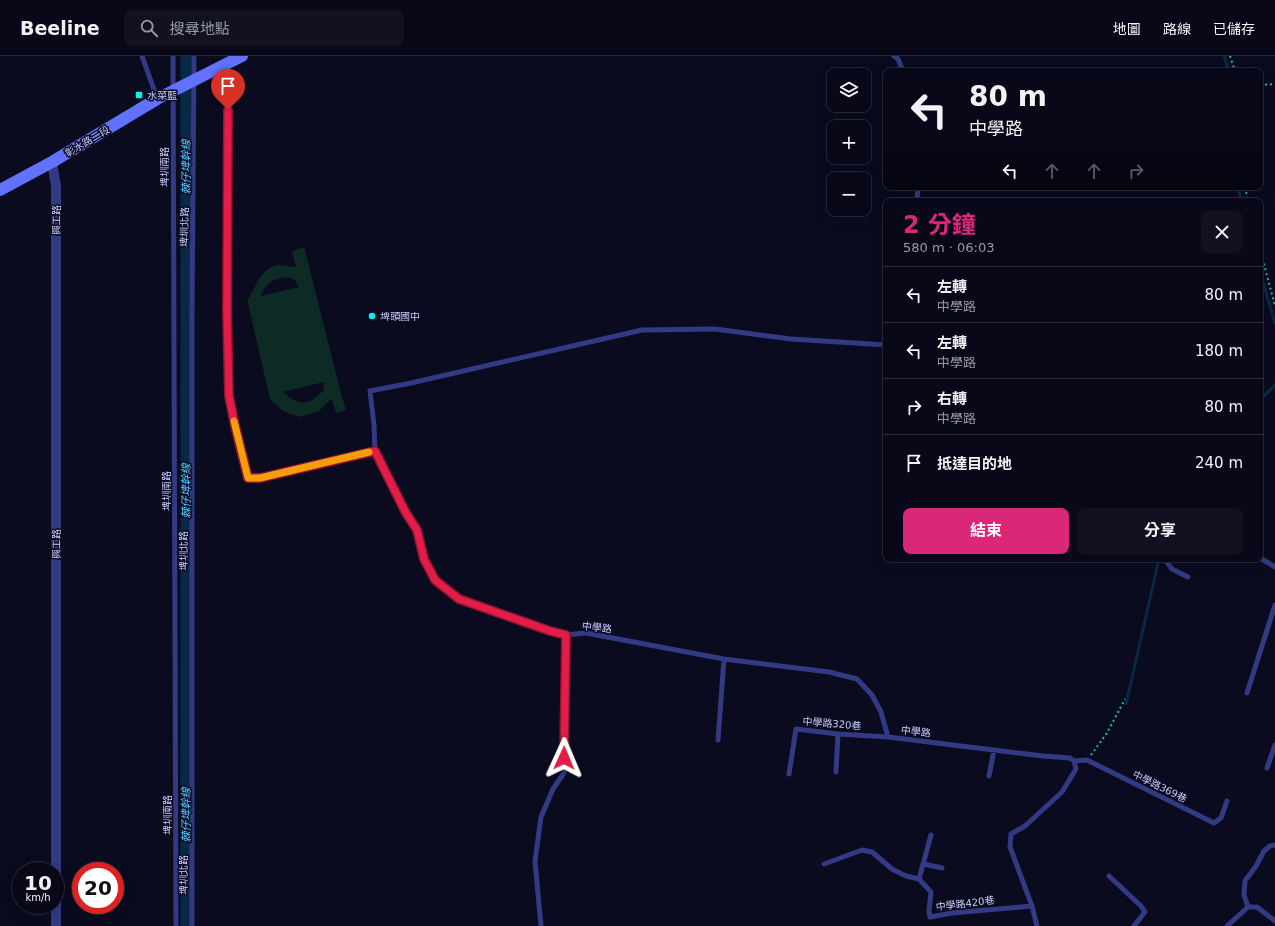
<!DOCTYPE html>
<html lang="zh-TW">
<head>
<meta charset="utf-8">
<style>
	body { margin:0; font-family:"DejaVu Sans","Noto Sans TC",sans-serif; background:#111121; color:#f1f3f6; height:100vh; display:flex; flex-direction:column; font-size:15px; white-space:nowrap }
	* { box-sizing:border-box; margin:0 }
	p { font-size:13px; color:#989aa2 }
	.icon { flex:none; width:22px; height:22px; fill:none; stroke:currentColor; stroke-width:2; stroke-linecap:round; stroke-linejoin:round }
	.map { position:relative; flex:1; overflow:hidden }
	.drawer { position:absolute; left:883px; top:142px; width:380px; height:364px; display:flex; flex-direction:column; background:#080818; border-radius:8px; box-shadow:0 4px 16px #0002,0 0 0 1px #292937 }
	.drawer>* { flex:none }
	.hud { position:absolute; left:883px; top:12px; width:380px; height:122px; border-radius:8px; box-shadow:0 4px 16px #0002,0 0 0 1px #292937; background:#080818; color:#f1f3f6; overflow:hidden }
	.buttons { position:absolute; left:827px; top:12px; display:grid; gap:8px }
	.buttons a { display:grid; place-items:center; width:44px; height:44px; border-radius:8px; background:#080818; box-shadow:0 4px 16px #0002,0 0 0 1px #292937; font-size:20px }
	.speed { position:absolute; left:12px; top:806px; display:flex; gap:8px; font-size:20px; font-weight:700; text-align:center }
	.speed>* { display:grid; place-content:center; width:52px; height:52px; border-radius:50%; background:#080818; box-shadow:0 4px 16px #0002,0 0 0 1px #292937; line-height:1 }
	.speed small { font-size:10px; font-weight:400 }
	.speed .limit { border:6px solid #d22; background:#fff; color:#111 }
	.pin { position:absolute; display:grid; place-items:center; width:34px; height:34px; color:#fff; margin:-41px -17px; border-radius:50% 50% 50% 0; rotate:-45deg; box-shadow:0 0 4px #0007 }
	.pin .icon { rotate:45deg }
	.me { position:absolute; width:44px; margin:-22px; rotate:1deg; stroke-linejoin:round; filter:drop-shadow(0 0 3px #0008) }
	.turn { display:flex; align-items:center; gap:14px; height:84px; padding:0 20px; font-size:18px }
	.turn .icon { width:52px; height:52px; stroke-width:2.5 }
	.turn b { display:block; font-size:28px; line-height:34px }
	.lanes { display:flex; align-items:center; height:38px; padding:0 20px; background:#0003; justify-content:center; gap:20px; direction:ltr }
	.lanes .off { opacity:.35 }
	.round { display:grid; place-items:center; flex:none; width:42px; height:42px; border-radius:8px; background:#111121 }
	.headline { display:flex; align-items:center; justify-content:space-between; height:68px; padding:0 20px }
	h1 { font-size:24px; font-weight:700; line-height:30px; color:#db2777 }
	.primary-button { display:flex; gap:8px; margin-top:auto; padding:8px 20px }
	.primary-button a { flex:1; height:46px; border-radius:8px; background:#db2777; color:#fff; font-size:16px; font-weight:700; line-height:46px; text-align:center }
	.primary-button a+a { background:#111121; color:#f1f3f6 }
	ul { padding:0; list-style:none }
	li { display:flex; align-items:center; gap:12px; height:56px; padding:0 20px; border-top:1px solid #292937 }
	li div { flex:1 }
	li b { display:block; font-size:15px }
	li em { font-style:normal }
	header { display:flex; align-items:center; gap:24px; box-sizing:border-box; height:56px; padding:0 20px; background:#080818; border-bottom:1px solid #292937 }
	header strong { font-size:19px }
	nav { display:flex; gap:22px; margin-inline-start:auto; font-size:14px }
	.search { width:280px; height:36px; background:#111121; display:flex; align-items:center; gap:10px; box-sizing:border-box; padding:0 14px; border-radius:8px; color:#989aa2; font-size:15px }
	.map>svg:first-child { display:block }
</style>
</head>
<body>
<header>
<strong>Beeline</strong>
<div class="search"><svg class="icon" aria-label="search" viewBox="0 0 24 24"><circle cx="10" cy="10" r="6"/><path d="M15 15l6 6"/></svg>搜尋地點</div>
<nav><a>地圖</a><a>路線</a><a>已儲存</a></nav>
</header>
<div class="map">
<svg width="1275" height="870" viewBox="0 0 1275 870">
	<rect width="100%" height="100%" fill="#0b0b20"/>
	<path fill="#0d2a25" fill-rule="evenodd" d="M304 191 340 334 346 354 336 357 332 344H330L319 355 300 361 283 355 270 343 248 247V243C258 229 260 211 280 209 285 209 291 211 296 211L292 195ZM288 221 295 224 299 231 261 240C266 226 273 223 288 221ZM324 326 323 335C306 351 300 350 283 336Z"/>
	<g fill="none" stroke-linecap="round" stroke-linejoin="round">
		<path stroke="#082946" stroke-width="3" d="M1224 0 1229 15
			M1238 131 1241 145
			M1260 216 1275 267
			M1260 344 1275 329
			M1126 648 1159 503"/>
		<path stroke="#082946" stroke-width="11" d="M186 870V0"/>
		<path stroke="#24b99b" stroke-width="2" stroke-dasharray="2 3" stroke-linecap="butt" d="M1230 0 1235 15
			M1260 29 1275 28
			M1245 131 1248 145
			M1260 193 1275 250
			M1091 699 1107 677 1125 643"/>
		<path stroke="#323a83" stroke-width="5" d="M142 0 157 42
			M173 0 176 870
			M894 0 898 3 903 15
			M228 8 227 255 229 340 235 370 248 422 260 423 375 395 406 457 417 474 424 503 435 524 459 543 550 575 566 579 586 577 724 603 829 616 857 623 872 639 881 656 888 681 1043 700 1070 702 1074 705 1076 713 1062 736 1025 770 1011 778 1010 791 1032 850 1037 870
			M917 145 918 131
			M375 395 374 369 370 335 411 327 642 274 715 273 791 283 886 289
			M1260 502 1275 511
			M1167 503 1166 505 1172 513 1188 521
			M1247 637 1275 549
			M718 684 724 603
			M1074 705 1087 704 1214 767 1221 762 1227 745
			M1267 712 1275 689
			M836 716 838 678
			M789 718 796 673 838 678 888 681
			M989 720 994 694
			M824 808 862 794 872 796 892 813 906 820 919 823 931 836 929 855 930 861 952 857 1032 850
			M924 808 942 812
			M1109 820 1141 850 1145 856 1134 870
			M919 823 931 779
			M1248 851H1257L1275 865
			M192 870V260L194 0
			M541 870 535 805 541 761 553 733 564 717 566 579
			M1227 870 1248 851 1244 839 1245 825 1256 810 1264 795 1270 790 1275 789"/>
		<path stroke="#323a83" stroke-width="10" d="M52 106 56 130V870"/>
		<path stroke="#6072ff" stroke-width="12" d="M0 134 52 106 157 43 242 0"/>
	</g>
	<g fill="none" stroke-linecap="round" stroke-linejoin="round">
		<g stroke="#92132f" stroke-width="10">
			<path id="route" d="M228 54 227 255 229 340 235 370 248 422H260L375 395 406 457 417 474 424 503 435 524 459 543 550 575 566 579 564 702"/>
		</g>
		<use href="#route" stroke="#e11d48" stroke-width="7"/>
		<path stroke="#f59e0b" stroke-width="7" d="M234 365 248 422H260L369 396"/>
	</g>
	<g fill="#00f4eb" stroke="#0b0b20" stroke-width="1.5">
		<rect x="135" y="35" width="8" height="8" rx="2"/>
		<circle cx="372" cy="260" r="4"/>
	</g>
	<g text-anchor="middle" stroke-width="3" stroke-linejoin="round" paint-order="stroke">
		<g font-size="10" fill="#c9cbff" stroke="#0b0b20" text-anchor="start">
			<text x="147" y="43">水菜藍</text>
			<text x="380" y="264">埤頭國中</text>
		</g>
		<g font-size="10" fill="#c9cbff" stroke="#0b0b20">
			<text transform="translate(87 85) rotate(-31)" y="4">彰水路二段</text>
			<text transform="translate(164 111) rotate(-90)" y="4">埤圳南路</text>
			<text transform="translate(56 164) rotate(-90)" y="4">興工路</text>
			<text transform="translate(184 171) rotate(-89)" y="4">埤圳北路</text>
			<text transform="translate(166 435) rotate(-90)" y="4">埤圳南路</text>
			<text transform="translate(56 488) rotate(-90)" y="4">興工路</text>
			<text transform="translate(183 495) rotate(-90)" y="4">埤圳北路</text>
			<text transform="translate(597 571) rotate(7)" y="4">中學路</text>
			<text transform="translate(832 667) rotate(5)" y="4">中學路320巷</text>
			<text transform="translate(916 675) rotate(7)" y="4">中學路</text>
			<text transform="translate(1160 730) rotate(26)" y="4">中學路369巷</text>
			<text transform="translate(167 759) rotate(-90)" y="4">埤圳南路</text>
			<text transform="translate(183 819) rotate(-90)" y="4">埤圳北路</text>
			<text transform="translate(965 847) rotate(-7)" y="4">中學路420巷</text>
		</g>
		<g font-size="11" font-style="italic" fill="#57c9ff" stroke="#0b0b20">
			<text transform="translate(186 111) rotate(-90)" y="4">棘仔埤幹線</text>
			<text transform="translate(186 435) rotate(-90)" y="4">棘仔埤幹線</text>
			<text transform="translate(186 759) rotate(-90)" y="4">棘仔埤幹線</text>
		</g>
	</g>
</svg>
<div class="buttons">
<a><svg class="icon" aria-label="layers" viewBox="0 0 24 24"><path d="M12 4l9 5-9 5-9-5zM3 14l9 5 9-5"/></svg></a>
<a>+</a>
<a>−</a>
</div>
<div class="speed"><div>10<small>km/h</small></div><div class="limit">20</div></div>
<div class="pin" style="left:228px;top:54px;background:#d93025"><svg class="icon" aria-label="arrive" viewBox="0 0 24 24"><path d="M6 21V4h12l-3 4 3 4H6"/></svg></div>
<svg class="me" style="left:564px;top:702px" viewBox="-20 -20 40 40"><path d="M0-17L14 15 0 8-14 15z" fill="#e11d48" stroke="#fff" stroke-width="4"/></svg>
<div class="hud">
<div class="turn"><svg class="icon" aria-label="left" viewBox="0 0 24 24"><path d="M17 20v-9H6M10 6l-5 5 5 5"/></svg><div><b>80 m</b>中學路</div></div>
<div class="lanes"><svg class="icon" aria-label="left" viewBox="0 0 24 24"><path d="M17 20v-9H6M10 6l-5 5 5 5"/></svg><svg class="icon off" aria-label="ahead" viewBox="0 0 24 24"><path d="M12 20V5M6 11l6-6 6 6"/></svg><svg class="icon off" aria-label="ahead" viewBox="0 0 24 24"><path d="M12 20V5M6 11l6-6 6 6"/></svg><svg class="icon off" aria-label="right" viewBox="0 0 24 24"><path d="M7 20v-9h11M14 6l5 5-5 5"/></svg></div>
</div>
<section class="drawer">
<div class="headline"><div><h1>2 分鐘</h1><p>580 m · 06:03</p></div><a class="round"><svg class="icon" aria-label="close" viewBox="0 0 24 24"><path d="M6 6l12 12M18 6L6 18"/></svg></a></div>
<ul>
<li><svg class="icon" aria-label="left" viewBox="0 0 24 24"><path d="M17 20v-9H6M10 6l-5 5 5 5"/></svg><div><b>左轉</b><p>中學路</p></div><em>80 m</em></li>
<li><svg class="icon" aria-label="left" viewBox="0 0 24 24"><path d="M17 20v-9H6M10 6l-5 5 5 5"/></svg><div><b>左轉</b><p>中學路</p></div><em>180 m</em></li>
<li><svg class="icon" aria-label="right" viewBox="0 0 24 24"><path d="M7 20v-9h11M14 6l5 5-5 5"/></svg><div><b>右轉</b><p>中學路</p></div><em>80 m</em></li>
<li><svg class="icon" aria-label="arrive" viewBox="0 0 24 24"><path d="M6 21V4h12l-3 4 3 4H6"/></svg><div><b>抵達目的地</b></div><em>240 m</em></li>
</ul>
<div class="primary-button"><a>結束</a><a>分享</a></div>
</section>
</div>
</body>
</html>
